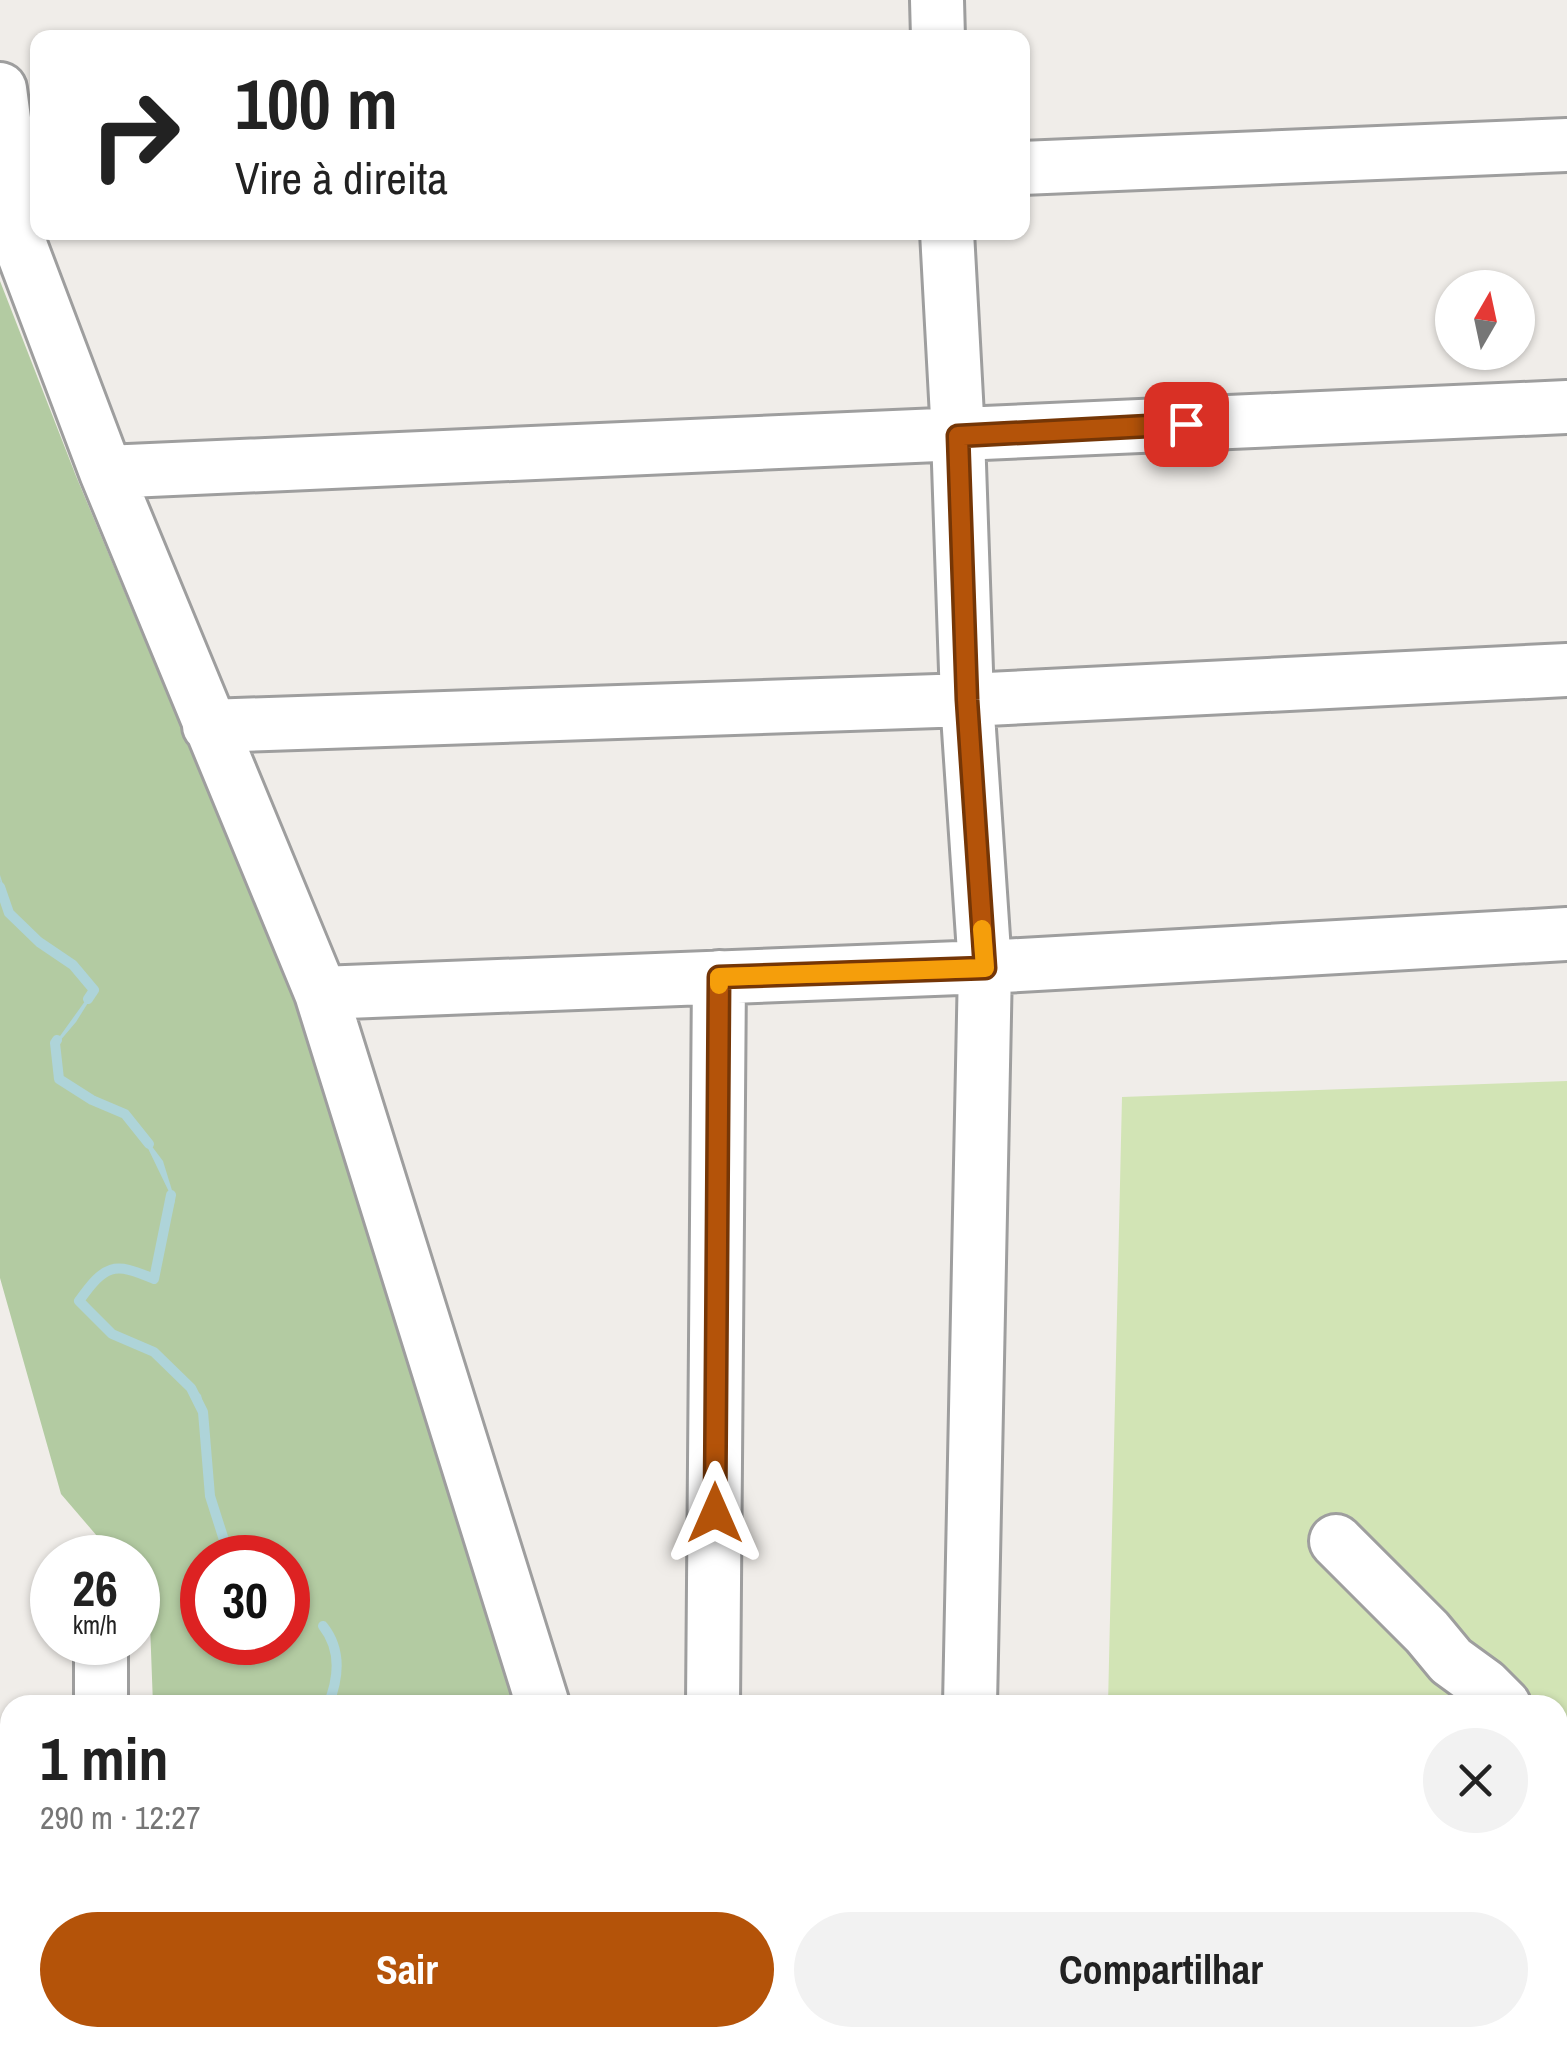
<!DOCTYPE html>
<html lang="pt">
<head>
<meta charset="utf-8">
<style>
	body { margin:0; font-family:"Archivo Narrow",sans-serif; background:#f2f2f2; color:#222; height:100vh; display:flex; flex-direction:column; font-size:38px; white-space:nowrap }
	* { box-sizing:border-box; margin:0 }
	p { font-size:32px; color:#767676 }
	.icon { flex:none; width:55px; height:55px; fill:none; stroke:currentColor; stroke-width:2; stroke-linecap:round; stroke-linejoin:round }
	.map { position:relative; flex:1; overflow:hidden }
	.drawer { position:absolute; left:0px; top:1695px; width:1568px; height:352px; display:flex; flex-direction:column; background:#fff; border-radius:30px 30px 0 0; box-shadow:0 2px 8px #0004 }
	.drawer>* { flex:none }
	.banner { position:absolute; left:30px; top:30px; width:1000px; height:210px; border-radius:20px; box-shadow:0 2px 8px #0004; background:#fff; color:#222; overflow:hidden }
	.needle { width:65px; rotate:9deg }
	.fabs { position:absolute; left:1435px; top:270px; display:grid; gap:20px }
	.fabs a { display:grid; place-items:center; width:100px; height:100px; border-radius:50%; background:#fff; box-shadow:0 2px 8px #0004; font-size:50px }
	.speed { position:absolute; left:30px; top:1535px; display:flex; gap:20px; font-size:50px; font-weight:700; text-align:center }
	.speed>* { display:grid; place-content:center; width:130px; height:130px; border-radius:50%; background:#fff; box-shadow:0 2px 8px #0004; line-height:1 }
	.speed small { font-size:25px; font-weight:400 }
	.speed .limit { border:15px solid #d22; background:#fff; color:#111 }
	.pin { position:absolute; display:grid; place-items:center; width:85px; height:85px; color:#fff; margin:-42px; border-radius:20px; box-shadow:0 5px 15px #0006 }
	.me { position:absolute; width:110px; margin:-55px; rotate:0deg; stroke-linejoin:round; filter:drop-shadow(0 0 8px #0008) }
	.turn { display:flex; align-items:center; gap:35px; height:210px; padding:0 40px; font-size:45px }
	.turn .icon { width:130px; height:130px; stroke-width:2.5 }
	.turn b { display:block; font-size:70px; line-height:85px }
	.round { display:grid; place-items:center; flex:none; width:105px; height:105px; border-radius:52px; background:#f2f2f2 }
	.head { display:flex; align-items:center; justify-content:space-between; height:170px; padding:0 40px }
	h1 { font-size:60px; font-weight:700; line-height:75px }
	.primary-button { display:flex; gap:20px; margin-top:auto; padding:20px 40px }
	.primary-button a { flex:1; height:115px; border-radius:60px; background:#b45309; color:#fff; font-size:40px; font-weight:700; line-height:115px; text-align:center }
	.primary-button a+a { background:#f2f2f2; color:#222 }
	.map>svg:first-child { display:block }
</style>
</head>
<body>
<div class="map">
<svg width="1567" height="2046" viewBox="0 0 1567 2046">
	<rect width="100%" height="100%" fill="#f0ede9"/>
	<path fill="#d2e4b5" d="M1567 1081V1734H1558V1705H1108L1122 1097Z"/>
	<path fill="#b3cba2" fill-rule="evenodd" d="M0 281 76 476 300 1011 520 1705H153L149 1597 138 1583V1558L115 1557 61 1494 0 1278ZM202 1558H288V1642H202Z"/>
	<path fill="#cdf4cb" d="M200 2038H933V2046H200Z"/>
	<path fill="#aed4d9" d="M0 875 12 913 40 940 75 964 96 990 76 1022 59 1042V1067L64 1078 72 1085 126 1112 163 1161 175 1200 155 1282 126 1269 101 1278 85 1300 115 1333 158 1353 201 1395 206 1417 211 1496 227 1539 255 1557C196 1552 214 1448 202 1410 196 1391 171 1363 154 1352 141 1344 124 1342 112 1334 100 1325 90 1311 79 1301L98 1275 127 1267 154 1278 171 1196 142 1136 125 1114 92 1100 59 1079 55 1043 93 990C87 982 80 972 73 965 42 936 0 925 0 875Z"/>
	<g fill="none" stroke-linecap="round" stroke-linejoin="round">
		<path stroke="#aed4d9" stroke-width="10" d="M0 887 9 913 39 942 73 965 94 990 88 999
			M57 1040 55 1043 59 1079 92 1100 125 1114 149 1144
			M171 1195 154 1279C113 1261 105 1265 79 1301L112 1334 154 1352 191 1388 203 1412 210 1496 224 1540 240 1553 249 1558
			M323 1626C342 1650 339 1678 328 1705"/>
		<g stroke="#9e9e9e" stroke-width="58">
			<path id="minor" d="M937 0 938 38
				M0 89 21 247 106 472 321 993 543 1705
				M1022 168 1567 145
				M947 232 958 435 967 700 985 967 970 1705
				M106 472 1567 407
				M209 726 967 700 1567 670
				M321 993 985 967 1567 934
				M1336 1541 1427 1632 1451 1661 1484 1685 1504 1705
				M101 1642V1705
				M713 1705 719 977
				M1558 1836H1567
				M1558 2031H1567
				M176 2038 177 2046
				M965 2046V2038"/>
		</g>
		<path stroke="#eb7e81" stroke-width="6" stroke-dasharray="5 5" stroke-linecap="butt" d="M278 2038 280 2046
			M630 2038V2046
			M696 2038 705 2046"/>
		<use href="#minor" stroke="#fff" stroke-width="52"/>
	</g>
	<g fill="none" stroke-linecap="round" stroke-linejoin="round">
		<g stroke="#753606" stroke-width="25">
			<path id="route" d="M715 1513 719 977 985 968 967 700 958 436 1186 424"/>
		</g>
		<use href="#route" stroke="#b45309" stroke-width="18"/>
		<path stroke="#f59e0b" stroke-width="18" d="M719 985V977L985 968 982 929"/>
	</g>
</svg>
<div class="fabs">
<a><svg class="needle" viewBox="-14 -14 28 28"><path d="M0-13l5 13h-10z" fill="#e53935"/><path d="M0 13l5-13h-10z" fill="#767676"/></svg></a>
</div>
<div class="speed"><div>26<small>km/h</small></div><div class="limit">30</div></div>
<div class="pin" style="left:1186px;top:424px;background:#d93025"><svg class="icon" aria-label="arrive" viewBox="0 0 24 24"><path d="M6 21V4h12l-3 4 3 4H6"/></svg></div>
<svg class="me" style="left:715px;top:1513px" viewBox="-20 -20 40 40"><path d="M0-17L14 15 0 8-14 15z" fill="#b45309" stroke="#fff" stroke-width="4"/></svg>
<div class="banner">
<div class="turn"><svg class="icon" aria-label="right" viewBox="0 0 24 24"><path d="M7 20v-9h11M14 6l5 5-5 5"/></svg><div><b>100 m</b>Vire à direita</div></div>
</div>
<section class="drawer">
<div class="head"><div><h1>1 min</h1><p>290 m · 12:27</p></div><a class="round"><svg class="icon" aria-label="close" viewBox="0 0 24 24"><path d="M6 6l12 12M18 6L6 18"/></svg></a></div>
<div class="primary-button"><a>Sair</a><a>Compartilhar</a></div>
</section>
</div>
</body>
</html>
